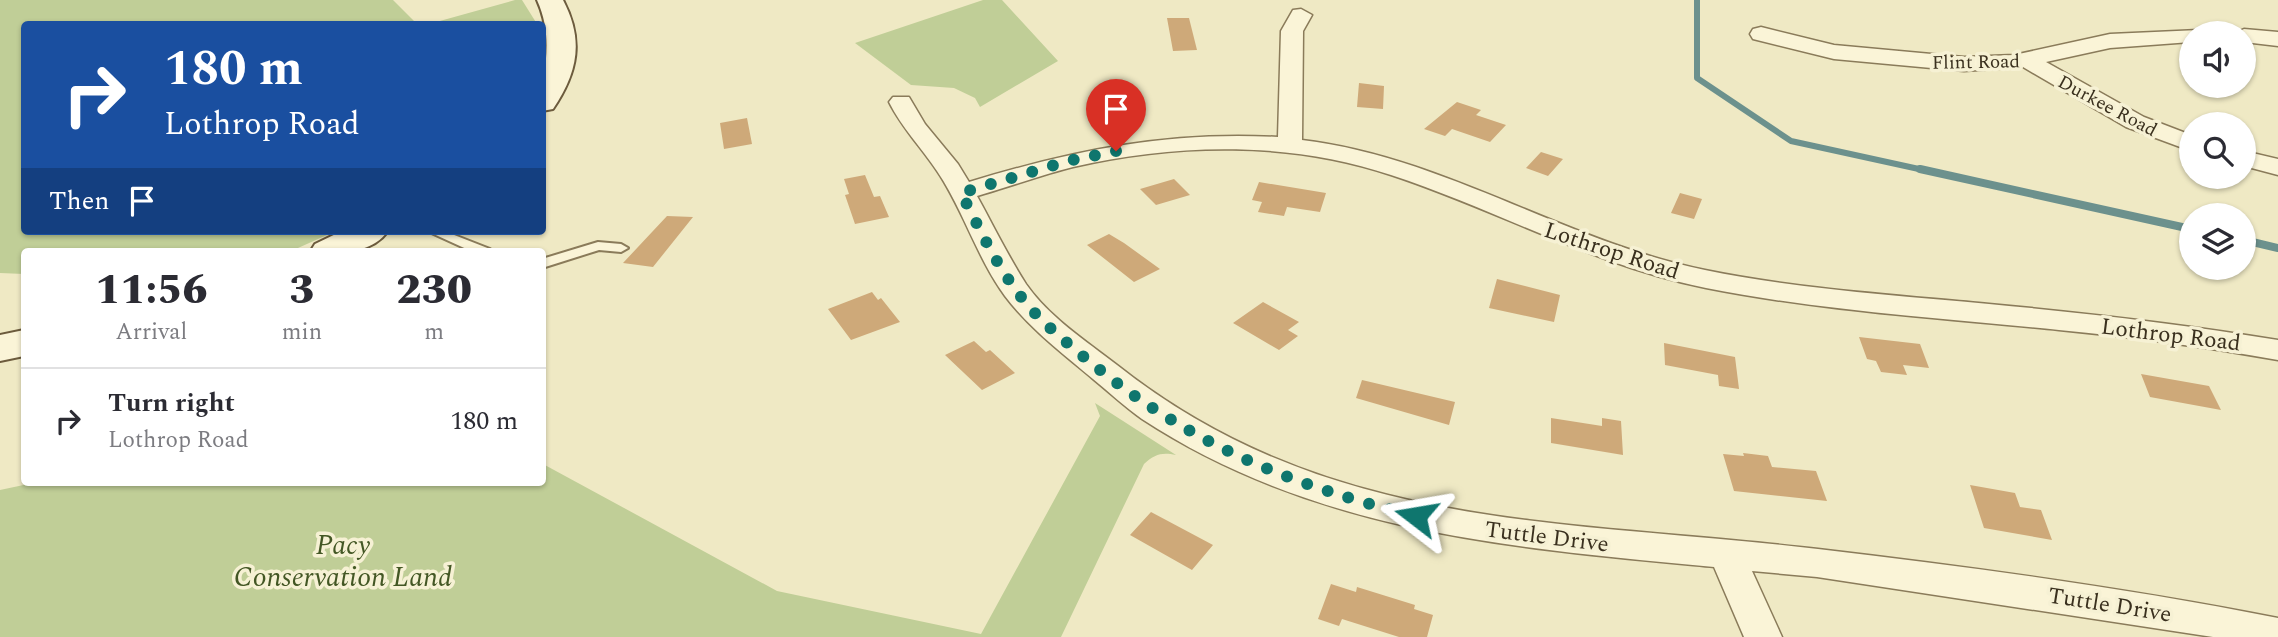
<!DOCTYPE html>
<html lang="en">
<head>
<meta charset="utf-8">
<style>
	body { margin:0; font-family:Spectral,serif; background:#f7f7f7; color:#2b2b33; height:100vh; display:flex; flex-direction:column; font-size:26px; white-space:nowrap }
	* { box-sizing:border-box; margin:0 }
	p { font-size:23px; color:#7c7c81 }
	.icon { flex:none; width:38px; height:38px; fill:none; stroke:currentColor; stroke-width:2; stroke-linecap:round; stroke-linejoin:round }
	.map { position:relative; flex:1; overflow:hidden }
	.details { position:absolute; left:21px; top:248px; width:525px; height:238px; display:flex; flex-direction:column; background:#fff; border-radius:7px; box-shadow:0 2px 5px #0004 }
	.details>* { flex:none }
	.hud { position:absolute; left:21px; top:21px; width:525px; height:214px; border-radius:7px; box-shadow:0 2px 5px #0004; background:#1a4fa0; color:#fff; overflow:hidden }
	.fabs { position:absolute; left:2179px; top:21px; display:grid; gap:14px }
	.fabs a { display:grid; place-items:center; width:77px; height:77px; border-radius:50%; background:#fff; box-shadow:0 2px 5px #0004; font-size:35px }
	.pin { position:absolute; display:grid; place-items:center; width:60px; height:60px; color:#fff; margin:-72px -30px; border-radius:50% 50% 50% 0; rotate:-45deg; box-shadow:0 0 7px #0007 }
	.pin .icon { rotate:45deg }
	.me { position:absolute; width:77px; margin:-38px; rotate:284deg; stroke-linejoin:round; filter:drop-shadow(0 0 5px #0008) }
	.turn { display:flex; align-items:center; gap:24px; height:147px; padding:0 28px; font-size:32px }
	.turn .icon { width:91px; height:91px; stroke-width:2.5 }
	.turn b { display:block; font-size:49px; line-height:60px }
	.then { display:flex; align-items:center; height:66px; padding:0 28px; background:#0003; gap:14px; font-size:26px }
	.eta { display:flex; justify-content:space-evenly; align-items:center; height:119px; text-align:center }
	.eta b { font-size:42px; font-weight:800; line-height:49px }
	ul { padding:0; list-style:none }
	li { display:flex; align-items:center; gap:21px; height:105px; padding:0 28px; border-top:2px solid #e1e1e2 }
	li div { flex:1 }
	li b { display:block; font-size:26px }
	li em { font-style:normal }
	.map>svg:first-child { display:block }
</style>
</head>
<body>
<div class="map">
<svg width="2278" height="637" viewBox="0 0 2278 637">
	<rect width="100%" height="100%" fill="#efe9c4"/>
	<path fill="#c0ce97" d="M0 0H393L417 24H24V231H336L289 252H24V274L0 273Z
		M515 0H522L537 24H429Z
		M983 0H1002L1058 61 980 107 975 98 954 88 911 85 855 43Z
		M1095 403 1176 455C1162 452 1155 454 1144 464L1061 637H0V490L33 483H542L543 464 777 591 981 634 1100 416Z"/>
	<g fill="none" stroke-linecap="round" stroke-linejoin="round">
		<path stroke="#6c918d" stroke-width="6" d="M1697 0V78L1791 141 1928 171"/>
		<path stroke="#6c918d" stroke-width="8" d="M1920 169 2191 229
			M2244 240 2278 248"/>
	</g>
	<path fill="#cea979" d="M1167 18H1189L1197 50 1173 51Z
		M1359 83 1384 86 1383 109 1357 107Z
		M1457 102 1481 110 1476 115 1506 125 1490 142 1452 129 1445 136 1424 129Z
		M747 118 752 144 724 149 720 123Z
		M1541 152 1563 159 1548 176 1526 168Z
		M865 175 874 197 880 196 889 217 855 224 845 195 849 194 844 179Z
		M1174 179 1190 195 1156 205 1140 189Z
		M1259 182 1326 193 1320 212 1287 207 1284 216 1258 212 1262 202 1252 200Z
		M1680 193 1702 199 1694 219 1671 213Z
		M667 216 693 217 653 267 623 263Z
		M1109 234 1124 243 1160 269 1134 282 1087 245Z
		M1497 279 1560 295 1554 322 1489 308Z
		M872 292 878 300 881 298 900 322 851 340 828 309Z
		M1263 302 1299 322 1288 330 1298 336 1279 350 1233 323Z
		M1859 337 1920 344 1929 368 1903 365 1907 375 1881 372 1876 361 1867 359Z
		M974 341 986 352 990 350 1015 373 982 390 945 355Z
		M1664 343 1735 357 1739 389 1719 386 1718 375 1665 365Z
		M2141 374 2209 386 2221 410 2150 397Z
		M1362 380 1455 402 1449 425 1356 398Z
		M1551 418 1602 426V418L1621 421 1623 455 1551 443Z
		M1743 453 1768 456 1772 467 1816 471 1827 501 1734 491 1723 454 1744 456Z
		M1970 485 2015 493 2020 507 2041 510 2052 540 1984 528Z
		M1151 512 1213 545 1192 570 1130 535Z
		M1331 584 1356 592 1357 587 1415 605 1414 609 1433 615 1427 637H1399L1342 619 1339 626 1318 619Z"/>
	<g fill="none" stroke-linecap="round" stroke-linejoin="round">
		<g stroke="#8a7b5a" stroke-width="4">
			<path id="lane" d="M427 231H444L490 249 492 252H473Z
				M598 242 621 244 628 248 621 252 599 250 542 268V259Z"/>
		</g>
		<g stroke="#8a7b5a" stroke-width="3">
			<path id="street" d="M1301 9 1312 15 1303 31 1302 140C1445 157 1566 242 1705 270 1798 289 1894 295 1989 304 2086 313 2182 324 2278 340V360C2205 347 2132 337 2059 330 1941 318 1822 311 1706 288 1595 266 1498 210 1391 175 1289 141 1177 143 1073 167 1041 175 1009 187 977 196 993 225 1008 256 1026 284 1049 317 1086 341 1117 365 1329 533 1565 519 1818 549 1972 567 2126 588 2278 618V637H2213L1817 577 1752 571 1782 637H1744L1714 567C1513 548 1316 533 1142 419 1125 407 1109 392 1093 379 1062 353 1029 328 1005 296 977 258 963 209 937 171 921 147 902 128 889 102L893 97H909L925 124 958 164 969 182C1074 150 1167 131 1278 137L1281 31 1293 10Z
				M1761 27 1834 45 1964 57 2014 55 2110 34 2199 30 2201 33H2191V42L2110 48 2046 62 2144 117 2191 135V151L2126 127 2023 67 1964 71 1834 59 1753 39 1750 34 1753 29Z
				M2244 29 2278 32V46L2244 42V33H2235Z
				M2244 151 2278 159V175L2244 166Z"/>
		</g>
		<g stroke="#6c5b3d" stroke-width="4">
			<path id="secondary" d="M537 0H563C584 40 578 72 553 109L542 111C542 69 555 40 537 0Z
				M342 231H388C370 256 337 252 310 252L315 244Z
				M24 330V356L0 361V335Z"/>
		</g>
		<use href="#lane" fill="#faf4d7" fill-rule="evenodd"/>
		<use href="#street" fill="#faf4d7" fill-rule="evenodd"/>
		<use href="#secondary" fill="#faf4d7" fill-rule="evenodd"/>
	</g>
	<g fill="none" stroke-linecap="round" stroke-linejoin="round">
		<path stroke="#0f766e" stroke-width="12" stroke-dasharray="0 21.6" d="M1116 151 1068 161 961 193C978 225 994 261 1016 290 1034 316 1060 337 1084 357 1186 442 1288 485 1416 516"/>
	</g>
	<g text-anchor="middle" stroke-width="7" stroke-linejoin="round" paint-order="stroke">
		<g font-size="19" fill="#3a301e" stroke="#f6f1d4">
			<text transform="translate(1976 61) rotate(-1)" y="7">Flint Road</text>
			<text transform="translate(2108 105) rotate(28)" y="7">Durkee Road</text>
		</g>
		<g font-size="23" fill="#3a301e" stroke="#f6f1d4">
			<text transform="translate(1612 250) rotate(18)" y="8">Lothrop Road</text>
			<text transform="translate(2171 334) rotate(7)" y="8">Lothrop Road</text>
			<text transform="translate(1547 536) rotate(7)" y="8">Tuttle Drive</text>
			<text transform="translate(2110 604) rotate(9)" y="8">Tuttle Drive</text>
		</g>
		<g font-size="28" font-style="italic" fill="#435724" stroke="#f6f1d4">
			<text x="343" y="554">Pacy<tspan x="343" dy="32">Conservation Land</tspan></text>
		</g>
	</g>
</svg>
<div class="fabs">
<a><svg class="icon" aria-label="sound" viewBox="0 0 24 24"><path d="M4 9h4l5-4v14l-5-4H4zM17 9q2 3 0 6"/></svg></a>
<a><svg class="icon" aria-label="search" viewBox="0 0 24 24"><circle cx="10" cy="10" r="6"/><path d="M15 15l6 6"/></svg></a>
<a><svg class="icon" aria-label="layers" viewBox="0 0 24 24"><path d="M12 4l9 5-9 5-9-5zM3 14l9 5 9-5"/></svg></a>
</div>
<div class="pin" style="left:1116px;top:151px;background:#d93025"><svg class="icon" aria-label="arrive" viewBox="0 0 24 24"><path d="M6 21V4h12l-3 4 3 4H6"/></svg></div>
<svg class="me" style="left:1416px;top:516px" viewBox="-20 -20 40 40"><path d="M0-17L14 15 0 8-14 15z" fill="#0f766e" stroke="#fff" stroke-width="4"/></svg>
<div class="hud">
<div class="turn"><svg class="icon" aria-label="right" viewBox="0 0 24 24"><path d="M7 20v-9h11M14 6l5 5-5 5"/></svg><div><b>180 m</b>Lothrop Road</div></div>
<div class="then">Then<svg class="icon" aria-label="arrive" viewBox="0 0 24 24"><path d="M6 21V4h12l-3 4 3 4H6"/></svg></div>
</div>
<section class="details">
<div class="eta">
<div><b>11:56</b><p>Arrival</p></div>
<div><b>3</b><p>min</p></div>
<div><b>230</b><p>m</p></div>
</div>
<ul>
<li><svg class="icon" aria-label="right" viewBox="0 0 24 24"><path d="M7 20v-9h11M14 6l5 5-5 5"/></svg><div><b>Turn right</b><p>Lothrop Road</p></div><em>180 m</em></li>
</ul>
</section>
</div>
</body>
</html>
